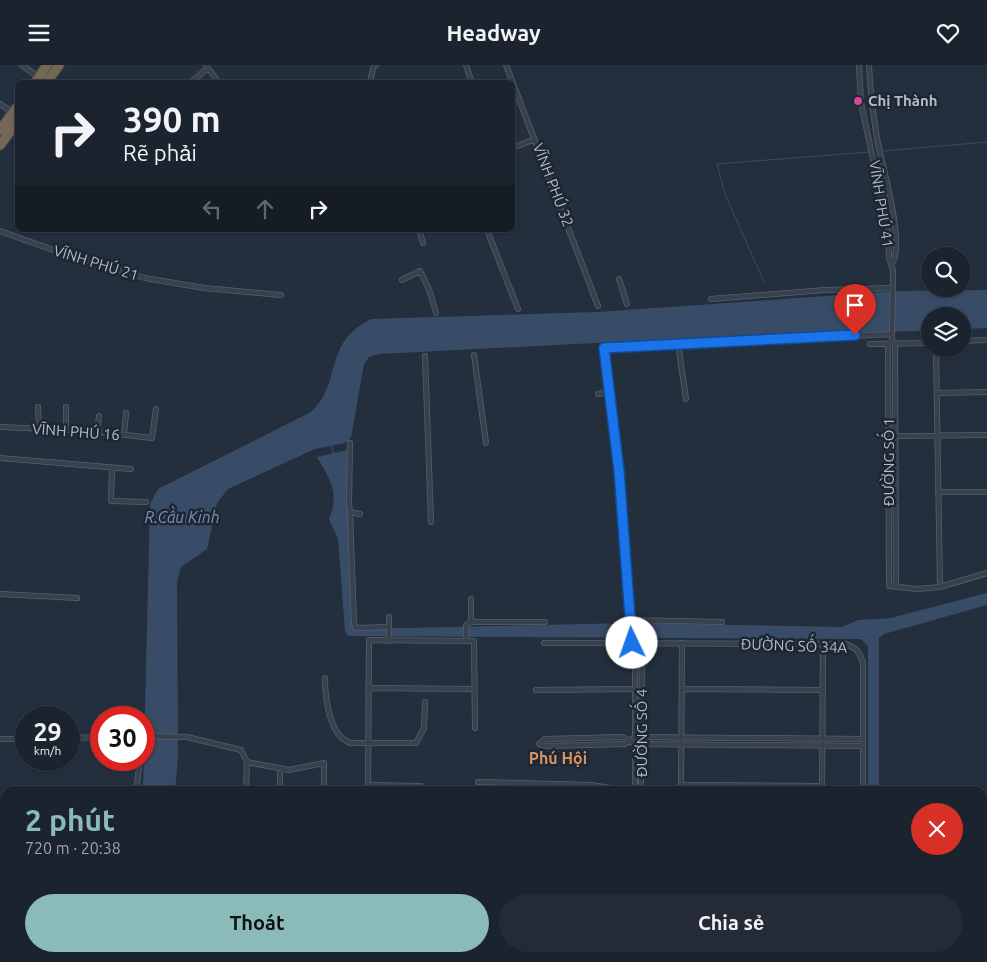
<!DOCTYPE html>
<html lang="vi">
<head>
<meta charset="utf-8">
<style>
	body { margin:0; font-family:Ubuntu,sans-serif; background:#242b36; color:#f1f3f6; height:100vh; display:flex; flex-direction:column; font-size:19px; white-space:nowrap }
	* { box-sizing:border-box; margin:0 }
	p { font-size:16px; color:#a0a4aa }
	.icon { flex:none; width:28px; height:28px; fill:none; stroke:currentColor; stroke-width:2; stroke-linecap:round; stroke-linejoin:round }
	.map { position:relative; flex:1; overflow:hidden }
	.sheet { position:absolute; left:0px; top:721px; width:988px; height:176px; display:flex; flex-direction:column; background:#1b232e; border-radius:15px 15px 0 0; box-shadow:0 1px 4px #0004,0 0 0 1px #39404a }
	.sheet>* { flex:none }
	.banner { position:absolute; left:15px; top:15px; width:500px; height:152px; border-radius:8px; box-shadow:0 1px 4px #0004,0 0 0 1px #39404a; background:#1b232e; color:#f1f3f6; overflow:hidden }
	.tools { position:absolute; left:921px; top:182px; display:grid; gap:10px }
	.tools a { display:grid; place-items:center; width:50px; height:50px; border-radius:50%; background:#1b232e; box-shadow:0 1px 4px #0004,0 0 0 1px #39404a; font-size:25px }
	.speed { position:absolute; left:15px; top:641px; display:flex; gap:10px; font-size:25px; font-weight:700; text-align:center }
	.speed>* { display:grid; place-content:center; width:65px; height:65px; border-radius:50%; background:#1b232e; box-shadow:0 1px 4px #0004,0 0 0 1px #39404a; line-height:1 }
	.speed small { font-size:12px; font-weight:400 }
	.speed .limit { border:8px solid #d22; background:#fff; color:#111 }
	.pin { position:absolute; display:grid; place-items:center; width:42px; height:42px; color:#fff; margin:-51px -21px; border-radius:50% 50% 50% 0; rotate:-45deg; box-shadow:0 0 5px #0007 }
	.pin .icon { rotate:45deg }
	.me { position:absolute; width:55px; margin:-28px; rotate:357deg; stroke-linejoin:round; filter:drop-shadow(0 0 4px #0008) }
	.turn { display:flex; align-items:center; gap:18px; height:105px; padding:0 25px; font-size:22px }
	.turn .icon { width:65px; height:65px; stroke-width:2.5 }
	.turn b { display:block; font-size:35px; line-height:42px }
	.lanes { display:flex; align-items:center; height:48px; padding:0 25px; background:#0003; justify-content:center; gap:25px; direction:ltr }
	.lanes .off { opacity:.35 }
	.round { display:grid; place-items:center; flex:none; width:52px; height:52px; border-radius:26px; background:#242b36 }
	.head { display:flex; align-items:center; justify-content:space-between; height:85px; padding:0 25px }
	h1 { font-size:30px; font-weight:600; line-height:38px; color:#8bbbb9 }
	.action { display:flex; gap:10px; margin-top:auto; padding:10px 25px }
	.action a { flex:1; height:58px; border-radius:30px; background:#8bbbb9; color:#111; font-size:20px; font-weight:600; line-height:58px; text-align:center }
	.action a+a { background:#242b36; color:#f1f3f6 }
	header { display:flex; justify-content:space-between; align-items:center; height:65px; padding:0 25px; background:#1b232e; font-size:22px; font-weight:600 }
	.map>svg:first-child { display:block }
</style>
</head>
<body>
<header><svg class="icon" aria-label="menu" viewBox="0 0 24 24"><path d="M4 6h16M4 12h16M4 18h16"/></svg>Headway<svg class="icon" aria-label="heart" viewBox="0 0 24 24"><path d="M12 20l-8-8c-3-5 5-10 8-4 3-6 11-1 8 4z"/></svg></header>
<div class="map">
<svg width="987" height="897" viewBox="0 0 987 897">
	<rect width="100%" height="100%" fill="#242f3e"/>
	<path fill="#394c67" d="M987 225V263L963 264 962 251H930V266L788 268 380 289 369 292 364 299 351 373 345 378 315 384 228 424 217 438 207 484 181 502 177 517 178 690 175 726H143L150 439 158 424 311 347C343 318 322 278 371 254L597 247 899 226Z
		M347 385V429L356 564 630 558 842 562 858 555 891 553 987 528V540L884 569 879 573V726H868V581L861 574 348 571 345 566 338 474 329 454C340 428 330 414 317 392Z"/>
	<g fill="none" stroke-linecap="round" stroke-linejoin="round">
		<path stroke="#394c67" stroke-width="1" d="M883 86 987 77
			M764 217 725 129 717 99 869 87
			M332 379 333 388"/>
		<g stroke="#565f6c" stroke-width="6">
			<path id="street" d="M22 0 38 12
				M206 0 219 18
				M466 0 472 18
				M506 0 598 241
				M859 0 861 38 888 165 889 192 893 205 892 275 895 280 896 521
				M869 0C870 25 873 49 877 73 881 97 906 180 892 198
				M190 18 208 3
				M370 18 373 3 376 0
				M0 39 13 48
				M512 83 535 74
				M419 165 423 178
				M487 165 518 244
				M0 166 65 189 145 213 204 223 281 230
				M619 214 627 239
				M402 215 420 206 429 224 436 248
				M711 234 825 225 892 223
				M892 275 888 280 889 521 917 524 940 522 987 508
				M962 276 987 275
				M678 278 686 334
				M870 279 930 278
				M936 284 940 522
				M474 290 486 378
				M425 291 431 457
				M937 328 987 327
				M598 329 610 327
				M38 342 39 364
				M0 362 92 366 152 373 156 344
				M66 365V342
				M97 367 99 351
				M124 370 126 348
				M889 371 987 370
				M350 378 349 438 350 447 360 449
				M0 393 131 404
				M112 404 111 436 146 437
				M938 427H987
				M350 447 354 558
				M0 529 77 533
				M389 552V576
				M631 555 722 557
				M471 557H545
				M354 558 356 563 389 562
				M466 576V560L471 557V534
				M544 578 846 579C856 583 860 587 863 598V726
				M632 578 619 406 604 283 892 269
				M635 578V719L637 726
				M325 613C325 632 329 672 351 678H416L424 663 425 637
				M368 623 474 624
				M682 624 823 625
				M536 625 635 624
				M144 671 187 672 241 685 247 697 246 726
				M69 673 101 672
				M0 674H26
				M863 681 635 679 623 672 545 674 539 679 546 681 625 679 635 672 863 674
				M247 697 289 705 324 698V726
				M280 704V726
				M478 717 591 720 630 726
				M368 720 421 721
				M682 720 822 721
				M735 721 744 726
				M136 726 140 695
				M368 726 369 575 474 576 475 663
				M638 726 641 720 642 578
				M681 726 682 578
				M822 726 823 579
				M2 812 5 829
				M0 875 5 874
				M650 892 653 897
				M659 892 662 897
				M714 892 718 897
				M838 892 841 897
				M110 897 111 892
				M209 897 233 892
				M460 897 475 892
				M729 897 735 892
				M799 897 805 892"/>
		</g>
		<g stroke="#434c59" stroke-width="11">
			<path id="highway" d="M35 18 47 0
				M46 18 59 0
				M0 65 18 41
				M0 80 18 56"/>
		</g>
		<use href="#street" stroke="#38414e" stroke-width="4.5"/>
		<use href="#highway" stroke="#746855" stroke-width="9"/>
	</g>
	<g fill="none" stroke-linecap="round" stroke-linejoin="round">
		<g stroke="#114b97" stroke-width="12">
			<path id="route" d="M632 578 619 406 604 283 855 270"/>
		</g>
		<use href="#route" stroke="#1a73e8" stroke-width="9"/>
	</g>
	<circle fill="#d1479c" stroke="#1d2633" stroke-width="2" cx="858" cy="36" r="5"/>
	<g text-anchor="middle" stroke-width="5" stroke-linejoin="round" paint-order="stroke">
		<g font-size="15" font-weight="bold" fill="#b4bcc9" stroke="#1d2633" text-anchor="start">
			<text x="868" y="41">Chị Thành</text>
		</g>
		<g font-size="15" fill="#b4bcc9" stroke="#1d2633">
			<text transform="translate(553 120) rotate(69)" y="5">VĨNH PHÚ 32</text>
			<text transform="translate(881 139) rotate(81)" y="5">VĨNH PHÚ 41</text>
			<text transform="translate(96 198) rotate(17)" y="5">VĨNH PHÚ 21</text>
			<text transform="translate(76 367) rotate(4)" y="5">VĨNH PHÚ 16</text>
			<text transform="translate(889 397) rotate(-90)" y="5">ĐƯỜNG SỐ 1</text>
			<text transform="translate(794 581) rotate(2)" y="5">ĐƯỜNG SỐ 34A</text>
			<text transform="translate(642 668) rotate(-90)" y="5">ĐƯỜNG SỐ 4</text>
		</g>
		<g font-size="16" font-style="italic" fill="#7c92b1" stroke="#1d2633">
			<text x="182" y="458">R.Cầu Kinh</text>
		</g>
		<g font-size="16" font-weight="bold" fill="#d59563" stroke="#1d2633">
			<text x="558" y="699">Phú Hội</text>
		</g>
	</g>
</svg>
<div class="tools">
<a><svg class="icon" aria-label="search" viewBox="0 0 24 24"><circle cx="10" cy="10" r="6"/><path d="M15 15l6 6"/></svg></a>
<a><svg class="icon" aria-label="layers" viewBox="0 0 24 24"><path d="M12 4l9 5-9 5-9-5zM3 14l9 5 9-5"/></svg></a>
</div>
<div class="speed"><div>29<small>km/h</small></div><div class="limit">30</div></div>
<div class="pin" style="left:855px;top:270px;background:#d93025"><svg class="icon" aria-label="arrive" viewBox="0 0 24 24"><path d="M6 21V4h12l-3 4 3 4H6"/></svg></div>
<svg class="me" style="left:632px;top:578px" viewBox="-20 -20 40 40"><circle r="19" fill="#fff"/><path d="M0-13L10 11 0 6-10 11z" fill="#1a73e8"/></svg>
<div class="banner">
<div class="turn"><svg class="icon" aria-label="right" viewBox="0 0 24 24"><path d="M7 20v-9h11M14 6l5 5-5 5"/></svg><div><b>390 m</b>Rẽ phải</div></div>
<div class="lanes"><svg class="icon off" aria-label="left" viewBox="0 0 24 24"><path d="M17 20v-9H6M10 6l-5 5 5 5"/></svg><svg class="icon off" aria-label="ahead" viewBox="0 0 24 24"><path d="M12 20V5M6 11l6-6 6 6"/></svg><svg class="icon" aria-label="right" viewBox="0 0 24 24"><path d="M7 20v-9h11M14 6l5 5-5 5"/></svg></div>
</div>
<section class="sheet">
<div class="head"><div><h1>2 phút</h1><p>720 m · 20:38</p></div><a class="round" style="background:#d93025;color:#fff"><svg class="icon" aria-label="close" viewBox="0 0 24 24"><path d="M6 6l12 12M18 6L6 18"/></svg></a></div>
<div class="action"><a>Thoát</a><a>Chia sẻ</a></div>
</section>
</div>
</body>
</html>
